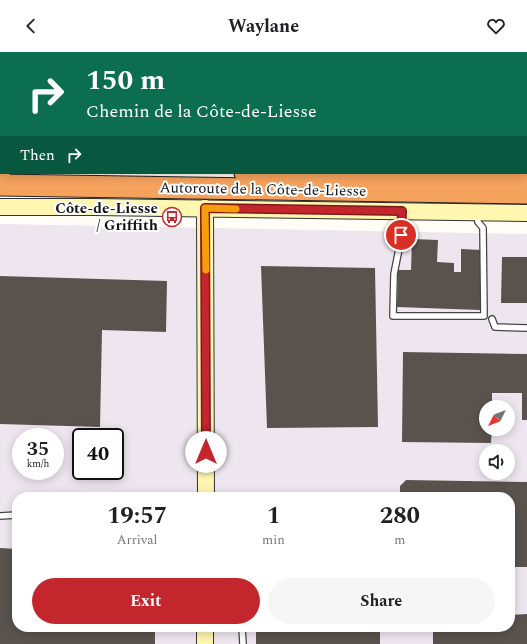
<!DOCTYPE html>
<html lang="en">
<head>
<meta charset="utf-8">
<style>
	body { margin:0; font-family:Spectral,serif; background:#f6f6f6; color:#202124; height:100vh; display:flex; flex-direction:column; font-size:15px; white-space:nowrap }
	* { box-sizing:border-box; margin:0 }
	p { font-size:13px; color:#757577 }
	.icon { flex:none; width:22px; height:22px; fill:none; stroke:currentColor; stroke-width:2; stroke-linecap:round; stroke-linejoin:round }
	.map { position:relative; flex:1; overflow:hidden }
	.side { position:absolute; left:12px; top:440px; width:503px; height:140px; display:flex; flex-direction:column; background:#fff; border-radius:16px; box-shadow:0 2px 10px #0003 }
	.side>* { flex:none }
	.guide { position:absolute; left:0px; top:0px; width:527px; height:122px; box-shadow:0 2px 10px #0003; background:#0b6e4f; color:#fff; overflow:hidden }
	.needle { width:26px; rotate:228deg }
	.buttons { position:absolute; left:479px; top:348px; display:grid; gap:8px }
	.buttons a { display:grid; place-items:center; width:36px; height:36px; border-radius:50%; background:#fff; box-shadow:0 2px 10px #0003; font-size:20px }
	.speed { position:absolute; left:12px; top:376px; display:flex; gap:8px; font-size:20px; font-weight:700; text-align:center }
	.speed>* { display:grid; place-content:center; width:52px; height:52px; border-radius:50%; background:#fff; box-shadow:0 2px 10px #0003; line-height:1 }
	.speed small { font-size:10px; font-weight:400 }
	.speed .limit { border:2px solid #111; border-radius:6px; background:#fff; color:#111 }
	.pin { position:absolute; display:grid; place-items:center; width:34px; height:34px; color:#fff; margin:-17px; border:2px solid #fff; border-radius:50%; box-shadow:0 1px 4px #0007 }
	.me { position:absolute; width:44px; margin:-22px; rotate:0deg; stroke-linejoin:round; filter:drop-shadow(0 0 3px #0008) }
	.turn { display:flex; align-items:center; gap:14px; height:84px; padding:0 20px; font-size:18px }
	.turn .icon { width:52px; height:52px; stroke-width:2.5 }
	.turn b { display:block; font-size:28px; line-height:34px }
	.then { display:flex; align-items:center; height:38px; padding:0 20px; background:#0003; gap:8px; font-size:15px }
	.eta { display:flex; justify-content:space-evenly; align-items:center; height:68px; text-align:center }
	.eta b { font-size:24px; font-weight:700; line-height:28px }
	.button { display:flex; gap:8px; margin-top:auto; padding:8px 20px }
	.button a { flex:1; height:46px; border-radius:24px; background:#c4262e; color:#fff; font-size:16px; font-weight:700; line-height:46px; text-align:center }
	.button a+a { background:#f6f6f6; color:#202124 }
	header { display:flex; justify-content:space-between; align-items:center; height:52px; padding:0 20px; background:#fff; font-size:18px; font-weight:700 }
	.map>svg:first-child { display:block }
</style>
</head>
<body>
<header><svg class="icon" aria-label="back" viewBox="0 0 24 24"><path d="M15 5l-7 7 7 7"/></svg>Waylane<svg class="icon" aria-label="heart" viewBox="0 0 24 24"><path d="M12 20l-8-8c-3-5 5-10 8-4 3-6 11-1 8 4z"/></svg></header>
<div class="map">
<svg width="527" height="592" viewBox="0 0 527 592">
	<rect width="100%" height="100%" fill="#fffdf5"/>
	<path fill="#eee6ef" fill-rule="evenodd" d="M12 0H275L12 1Z
		M385 0H527V87L526 1H385Z
		M0 172 527 182V592H0ZM486 355H508V377H486ZM21 385H55V419H21ZM81 385H115V419H81ZM486 399H508V421H486ZM17 445H510V575H17Z"/>
	<path fill="#5a524d" d="M412 187 438 188 437 210 454 211V220H461V197L482 198 480 258 397 255 398 218H411Z
		M502 205H527V251H501Z
		M261 214 375 216 378 375 267 376Z
		M0 224 167 229 166 280 102 278 100 375 0 372Z
		M403 300 527 302V368H522V341H492V355H486V377H492L491 391 402 390Z
		M406 428 527 430V515H510V445H400V434Z
		M0 496 17 497V575H155V592H0Z
		M527 562V592H433V575H510V563Z
		M256 575H380V592H256Z"/>
	<g fill="none" stroke-linecap="round" stroke-linejoin="round">
		<g stroke="#444" stroke-width="8">
			<path id="lane" d="M20 1V0
				M141 1V0
				M173 1V0
				M267 1V0
				M283 1V0
				M356 1 357 0
				M376 1V0
				M471 1V0
				M492 1V0
				M402 161 399 197 394 222 393 264H484L483 176 478 170 477 161
				M492 267 495 275 527 276
				M0 464 17 463
				M242 575 243 592"/>
		</g>
		<g stroke="#333" stroke-width="18">
			<path id="secondary" d="M0 94H1
				M526 106H527
				M0 155H93L527 161
				M205 156 206 445
				M205 592V575"/>
		</g>
		<g stroke="#222" stroke-width="23">
			<path id="highway" d="M0 117H1
				M245 121 527 125
				M0 133 527 141"/>
		</g>
		<use href="#lane" stroke="#fff" stroke-width="5.5"/>
		<use href="#secondary" stroke="#fff6b0" stroke-width="16"/>
		<use href="#highway" stroke="#f5a25d" stroke-width="21"/>
	</g>
	<g fill="none" stroke-linecap="round" stroke-linejoin="round">
		<g stroke="#7f191e" stroke-width="10">
			<path id="route" d="M206 400 205 156 402 159 401 183"/>
		</g>
		<use href="#route" stroke="#c4262e" stroke-width="7"/>
		<path stroke="#f59e0b" stroke-width="7" d="M206 218 205 156 236 157"/>
	</g>
	<defs>
		<g id="bus-ring" transform="scale(1)"><circle r="9.5" fill="#fff" stroke="#c4262e" stroke-width="1.5"/><path d="M-5-6H5V4H4V6H2V4H-2V6H-4V4H-5ZM-3.5-4V0h7V-4ZM-3.5 1.2v1.5H-2V1.2ZM2 1.2v1.5H3.5V1.2Z" fill="#c4262e"/></g>
	</defs>
	<g fill-rule="evenodd">
		<use href="#bus-ring" x="172" y="165"/>
	</g>
	<g text-anchor="middle" stroke-width="4" stroke-linejoin="round" paint-order="stroke">
		<g font-size="15" fill="#111" stroke="#fff">
			<text transform="translate(263 137) rotate(1)" y="5">Autoroute de la Côte-de-Liesse</text>
		</g>
		<g font-size="15" font-weight="bold" fill="#111" stroke="#fff" text-anchor="end">
			<text x="158" y="161">Côte-de-Liesse<tspan x="158" dy="17">/ Griffith</tspan></text>
		</g>
	</g>
</svg>
<div class="buttons">
<a><svg class="needle" viewBox="-14 -14 28 28"><path d="M0-13l5 13h-10z" fill="#e53935"/><path d="M0 13l5-13h-10z" fill="#757577"/></svg></a>
<a><svg class="icon" aria-label="sound" viewBox="0 0 24 24"><path d="M4 9h4l5-4v14l-5-4H4zM17 9q2 3 0 6"/></svg></a>
</div>
<div class="speed"><div>35<small>km/h</small></div><div class="limit">40</div></div>
<div class="pin" style="left:401px;top:183px;background:#d93025"><svg class="icon" aria-label="arrive" viewBox="0 0 24 24"><path d="M6 21V4h12l-3 4 3 4H6"/></svg></div>
<svg class="me" style="left:206px;top:400px" viewBox="-20 -20 40 40"><circle r="19" fill="#fff"/><path d="M0-13L10 11 0 6-10 11z" fill="#c4262e"/></svg>
<div class="guide">
<div class="turn"><svg class="icon" aria-label="right" viewBox="0 0 24 24"><path d="M7 20v-9h11M14 6l5 5-5 5"/></svg><div><b>150 m</b>Chemin de la Côte-de-Liesse</div></div>
<div class="then">Then<svg class="icon" aria-label="right" viewBox="0 0 24 24"><path d="M7 20v-9h11M14 6l5 5-5 5"/></svg></div>
</div>
<section class="side">
<div class="eta">
<div><b>19:57</b><p>Arrival</p></div>
<div><b>1</b><p>min</p></div>
<div><b>280</b><p>m</p></div>
</div>
<div class="button"><a>Exit</a><a>Share</a></div>
</section>
</div>
</body>
</html>
